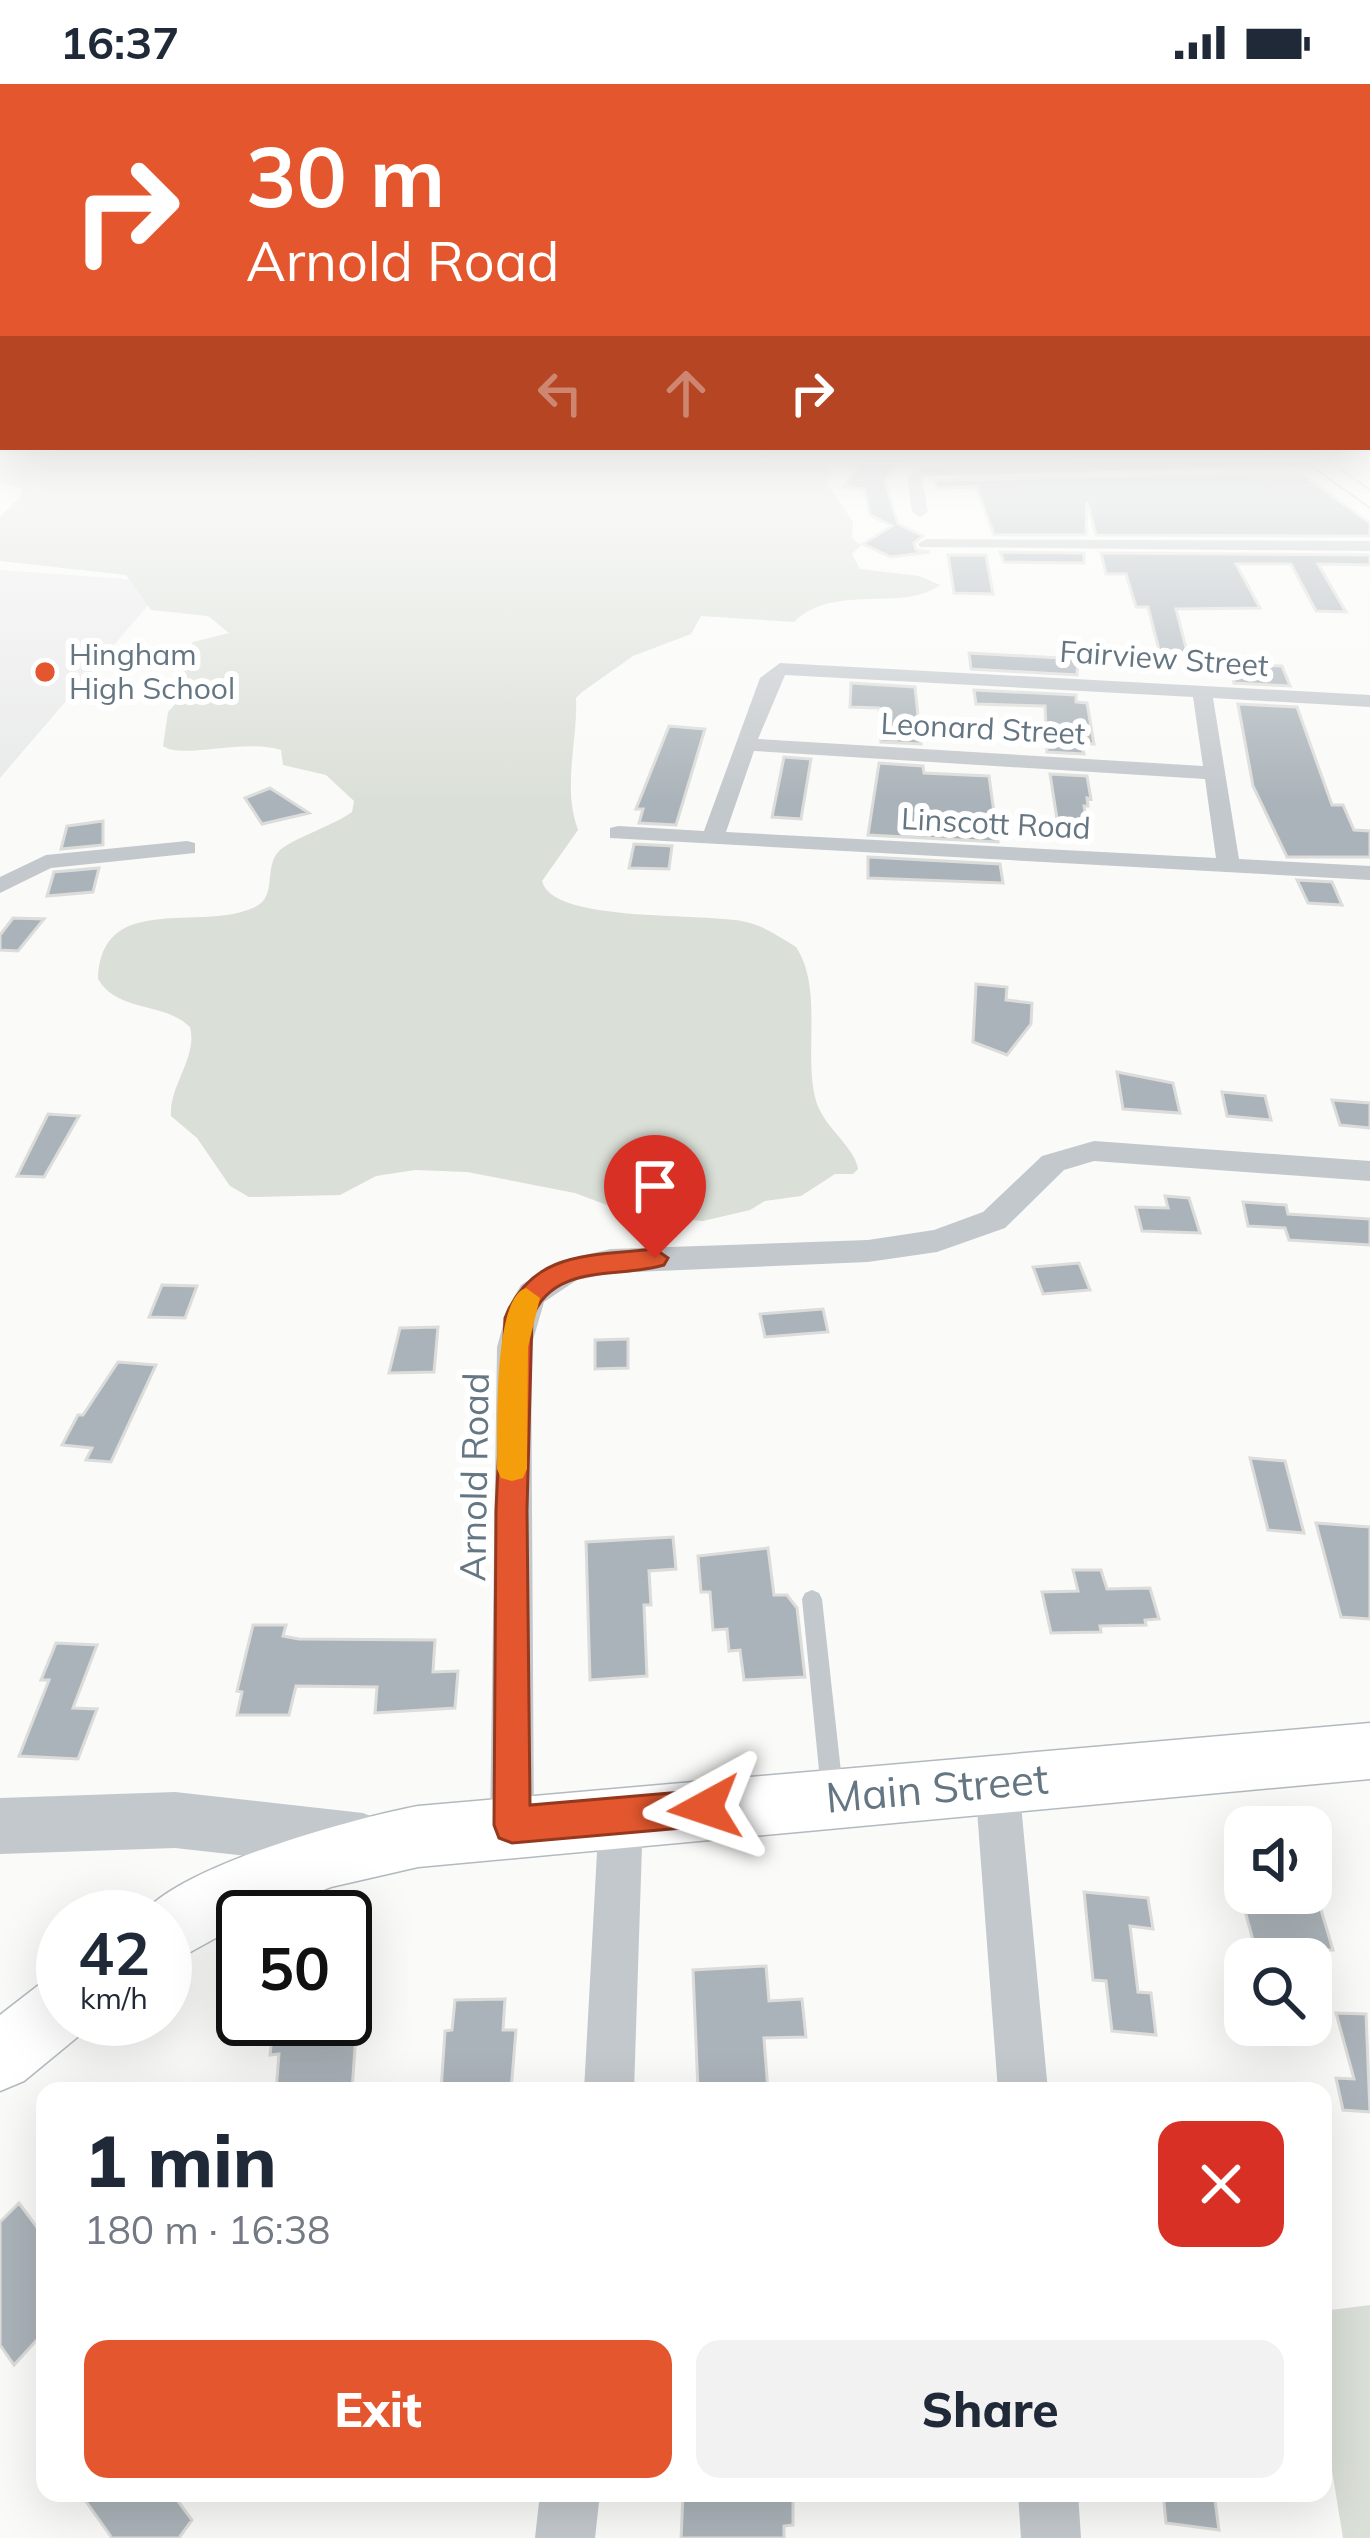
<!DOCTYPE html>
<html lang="en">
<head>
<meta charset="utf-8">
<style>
	body { margin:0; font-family:Mulish,sans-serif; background:#f2f2f3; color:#1f2937; height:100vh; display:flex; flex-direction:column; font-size:45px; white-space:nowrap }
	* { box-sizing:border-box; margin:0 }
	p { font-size:39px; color:#747a83 }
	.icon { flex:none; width:66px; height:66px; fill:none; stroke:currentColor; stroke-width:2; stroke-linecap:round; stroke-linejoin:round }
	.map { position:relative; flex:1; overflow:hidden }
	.panel { position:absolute; left:36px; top:1998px; width:1296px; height:420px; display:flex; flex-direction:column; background:#fff; border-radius:24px; box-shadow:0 12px 48px #0002 }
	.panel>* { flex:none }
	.guide { position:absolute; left:0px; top:0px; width:1371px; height:366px; box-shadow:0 12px 48px #0002; background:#e4572e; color:#fff; overflow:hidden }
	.fabs { position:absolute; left:1224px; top:1722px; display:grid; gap:24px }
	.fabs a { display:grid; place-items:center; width:108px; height:108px; border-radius:24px; background:#fff; box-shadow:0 12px 48px #0002; font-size:60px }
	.speed { position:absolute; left:36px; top:1806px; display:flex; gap:24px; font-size:60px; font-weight:700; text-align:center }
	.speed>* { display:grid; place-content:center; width:156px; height:156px; border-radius:50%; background:#fff; box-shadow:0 12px 48px #0002; line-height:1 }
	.speed small { font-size:30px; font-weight:400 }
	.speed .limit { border:6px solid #111; border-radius:18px; background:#fff; color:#111 }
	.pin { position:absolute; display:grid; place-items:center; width:102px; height:102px; color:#fff; margin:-123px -51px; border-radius:50% 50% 50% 0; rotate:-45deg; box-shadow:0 0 12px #0007 }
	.pin .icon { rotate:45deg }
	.me { position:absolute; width:132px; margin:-66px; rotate:265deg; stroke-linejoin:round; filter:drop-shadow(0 0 9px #0008) }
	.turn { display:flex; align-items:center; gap:42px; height:252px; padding:0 48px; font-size:54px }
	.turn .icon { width:156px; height:156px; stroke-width:2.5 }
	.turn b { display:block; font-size:84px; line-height:102px }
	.lanes { display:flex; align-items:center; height:114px; padding:0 48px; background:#0003; justify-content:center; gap:60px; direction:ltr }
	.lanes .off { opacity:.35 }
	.round { display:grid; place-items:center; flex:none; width:126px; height:126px; border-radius:24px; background:#f2f2f3 }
	.head { display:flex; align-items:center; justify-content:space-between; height:204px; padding:0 48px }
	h1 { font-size:72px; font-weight:800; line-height:90px }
	.primary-button { display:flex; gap:24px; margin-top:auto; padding:24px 48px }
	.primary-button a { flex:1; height:138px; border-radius:24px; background:#e4572e; color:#fff; font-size:48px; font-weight:800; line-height:138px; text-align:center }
	.primary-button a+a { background:#f2f2f3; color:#1f2937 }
	.status { display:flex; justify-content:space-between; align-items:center; height:84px; padding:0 60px; background:#fff; direction:ltr }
	.status svg { height:33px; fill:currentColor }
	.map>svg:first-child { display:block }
</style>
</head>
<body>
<div class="status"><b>16:37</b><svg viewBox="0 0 49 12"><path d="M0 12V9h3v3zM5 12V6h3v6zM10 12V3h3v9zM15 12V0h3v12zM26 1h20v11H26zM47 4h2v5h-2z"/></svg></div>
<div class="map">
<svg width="1370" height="2454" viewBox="0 0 1370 2454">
	<rect width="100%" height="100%" fill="#fafaf8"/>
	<path fill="#e8e9e9" d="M0 486 168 498 0 694Z"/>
	<path fill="#dadfd7" d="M0 375H817L833 391 827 399 853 438 852 454 861 461 852 470 860 485 919 492 940 501C902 529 835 498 794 538L701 532 691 550 633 572 582 608 576 614C578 658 562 702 578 746L542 797C552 840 707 828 746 838 764 842 780 853 796 863 823 904 804 967 815 1013 821 1042 855 1062 858 1085L853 1090H835L801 1112 765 1117 750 1126 703 1137 631 1130 575 1109 467 1088 415 1086 376 1092 340 1111 249 1113 230 1102 197 1054 171 1032C169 1001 198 973 190 943 163 917 118 929 98 895 101 806 201 849 255 823 278 812 263 784 279 767 291 755 333 742 352 728L354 717 326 691 283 681 281 666C242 654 183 676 163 662L168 628 188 606 180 593 194 574 188 565 193 558 229 549 208 532 151 526 126 491 0 477V433L21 412 22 404 0 398Z
		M1370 2221V2454H1343L1323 2331V2227Z"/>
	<path fill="#aab3b9" stroke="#dcdcda" stroke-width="3" d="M863 375H899L885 397 898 440 923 452 914 459 916 466 930 468 891 473 863 460 892 442 870 431 864 405 844 403Z
		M1301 389 1370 439V452L1096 451 1087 418 1086 451H994L976 403 937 404 934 396Z
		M1000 468 1084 469V479L1004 478Z
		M1101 469 1370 471V481L1318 480 1346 528 1316 527 1291 480H1236L1260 524 1176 525 1188 572 1160 570 1148 523H1136L1126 490H1106Z
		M948 471H986L993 510 954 509Z
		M969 569 1078 575 1077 591 971 585Z
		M1252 581 1282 582 1290 602 1234 599 1230 582Z
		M851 599 915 603 921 660 881 658 879 624 850 623Z
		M974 606 1076 611V618L1087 619 1094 660 1081 659 1084 670 1047 668 1045 622 976 620Z
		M1238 620 1297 623 1332 721H1343L1354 746 1370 747V773H1287L1253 702Z
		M669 642 705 645 676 741 639 739 643 725H636Z
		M784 673 811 675 801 735 772 733Z
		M879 679 923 682 924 689 989 692 998 758 868 751Z
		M1050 690 1087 692 1091 715 1087 714 1088 722H1084L1090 755 1060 754Z
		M270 704 309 729 262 740 245 714Z
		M103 737V761L61 765 67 742Z
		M634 760 672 762 669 785 629 784Z
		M868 773 1000 780 1003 799 868 794Z
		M99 784 93 808 47 812 54 788Z
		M1297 796 1332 798 1342 821 1308 819Z
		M13 834 44 835 18 867 0 866V851Z
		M976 900 1007 903 1006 916 1032 919 1031 940 1007 971 973 958Z
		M1117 988 1173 999 1180 1029 1123 1025Z
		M1222 1008 1265 1012 1271 1036 1227 1032Z
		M1332 1016 1370 1019V1044L1340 1041Z
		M48 1030 79 1032 44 1093 17 1092Z
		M1165 1112 1189 1114 1200 1149 1142 1147 1136 1123 1168 1124Z
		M1243 1118 1286 1121 1288 1130 1370 1135V1161L1289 1156 1285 1144 1248 1142Z
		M1079 1179 1090 1206 1043 1210 1033 1183Z
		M162 1201 197 1202 185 1234 149 1233Z
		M823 1225 828 1248 765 1253 760 1230Z
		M438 1243 434 1288 389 1289 400 1244Z
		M628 1255V1284L595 1285V1256Z
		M118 1278 156 1281 111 1378 86 1376 92 1364 62 1361 78 1331H83Z
		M1250 1374 1285 1377 1304 1449 1268 1446Z
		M1316 1439 1370 1443V1535L1341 1533Z
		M673 1453 676 1485 649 1487 651 1521H644L647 1592 590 1596 586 1458Z
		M768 1464 774 1511H787L797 1524 805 1593 744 1596 740 1566 729 1567 727 1545 713 1546 710 1508H701L698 1472Z
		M1073 1486H1101L1107 1505 1150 1504 1159 1535 1145 1536 1146 1541 1100 1542 1101 1548 1051 1549 1042 1508 1078 1507Z
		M253 1541H286L283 1552 299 1555 435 1556 433 1588 458 1587 455 1624 375 1629 377 1603 296 1602 289 1631H237L242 1608 237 1607Z
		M56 1559 97 1561 73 1624 97 1625 78 1675 19 1672 49 1596H41Z
		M1084 1808 1148 1814 1153 1845 1130 1842 1138 1908 1151 1909 1156 1951 1112 1947 1106 1897 1093 1896Z
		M1240 1809H1316L1333 1866H1304L1307 1875H1275L1273 1867H1256Z
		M766 1882 769 1917 802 1915 806 1953 764 1954 768 2007H698L693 1886Z
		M505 1915 503 1946H516L511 2007H441L445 1947 452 1946 455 1916Z
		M1336 1929 1366 1930 1370 2028 1343 2026 1336 1994 1354 1995Z
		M274 1935H357L352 2007H276L279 1970 270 1971Z
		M19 2119 45 2154V2247L14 2281 0 2261V2138Z
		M80 2409H172L192 2436 179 2454H112Z
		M698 2409H793V2441L784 2442V2454H681L683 2411Z
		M1163 2409H1214L1219 2446 1166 2439Z"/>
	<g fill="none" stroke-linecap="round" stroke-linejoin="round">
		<g stroke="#b3babf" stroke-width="3">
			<path id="secondary" d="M1303 375H1325L1370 407V423Z
				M1370 1639V1695L418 1783 331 1803 255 1833H243V1839L165 1882V1833H140C177 1782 355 1734 418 1722Z
				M63 1890V1935H91L86 1946 24 1997 0 2007V1931L40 1900Z"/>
		</g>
		<path fill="#c3c8cc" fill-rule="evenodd" d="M812 1506 819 1509 822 1515 843 1706 840 1714 832 1717 824 1714 821 1706 802 1515 805 1509Z"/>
		<path fill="#c3c8cc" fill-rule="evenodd" d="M1217 375 1322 377 1315 381 925 392 922 395 928 428 920 433 912 428 907 393 922 384Z
			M926 455 1370 457V467L920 463 918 460Z
			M780 579 1370 611V623L1213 614 1239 775 1370 782V796L610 754V744L618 742 704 747 760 594ZM785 591 1193 613 1203 682 758 655ZM754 667 1205 695 1216 774 726 748Z
			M187 757 195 759V769L51 784 0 809V793L46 771Z
			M1094 1057 1370 1077V1097L1094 1077 1064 1086 1005 1144 937 1168 868 1178 611 1189 577 1196 544 1218 531 1263 534 1741 528 1757 512 1763 496 1757 490 1741 497 1263 508 1223 521 1201 559 1177 611 1165 868 1156 934 1146 983 1128 1042 1072Z
			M997 1677 1012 1684 1019 1699 1048 2007H998L975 1699 982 1684Z
			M621 1709 637 1715 643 1731 634 2007H584L599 1731 605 1715Z
			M540 2409H600L595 2454H535Z
			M1018 2409H1078L1081 2454H1021Z"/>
		<path fill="#c3c8cc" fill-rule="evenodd" d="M175 1708 363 1729 383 1737 391 1757 383 1777 363 1785 175 1764 0 1770V1714Z"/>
		<use href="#secondary" fill="#fff" fill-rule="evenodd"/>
	</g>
	<linearGradient id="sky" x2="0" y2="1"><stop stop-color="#96bcdc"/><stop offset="0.52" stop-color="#fdfdfc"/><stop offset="1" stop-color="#fdfdfc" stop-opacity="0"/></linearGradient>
	<rect width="1370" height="719" fill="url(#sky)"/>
	<path fill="#e4572e" stroke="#94391e" stroke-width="3" d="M655 1165 668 1174 664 1181C618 1195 553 1178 532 1234L527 1426 530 1721 705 1706 718 1711 723 1724 718 1737 705 1742 512 1759 499 1754 494 1741 496 1426 505 1234C532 1166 592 1172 655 1165Z"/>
	<path fill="#f59e0b" d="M526 1204 540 1214 528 1263 527 1385 523 1394 512 1397 501 1394 497 1385C498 1351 492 1214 526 1204Z"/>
	<circle fill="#e4572e" stroke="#fff" stroke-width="4.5" cx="45" cy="588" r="12"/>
	<g text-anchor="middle" stroke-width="12" stroke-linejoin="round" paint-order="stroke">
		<g font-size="30" fill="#657683" stroke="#fff" text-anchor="start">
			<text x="69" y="581">Hingham<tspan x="69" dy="34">High School</tspan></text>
		</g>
		<g font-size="30" fill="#657683" stroke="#fff">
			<text transform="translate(1164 575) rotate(4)" y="10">Fairview Street</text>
			<text transform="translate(983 645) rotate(3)" y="10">Leonard Street</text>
			<text transform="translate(996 740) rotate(3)" y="10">Linscott Road</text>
		</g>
		<g font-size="36" fill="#657683" stroke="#fff">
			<text transform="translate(474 1393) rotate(-89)" y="13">Arnold Road</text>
		</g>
		<g font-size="42" fill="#657683" stroke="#fff">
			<text transform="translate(937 1704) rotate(-5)" y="15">Main Street</text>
		</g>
	</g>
</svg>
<div class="fabs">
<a><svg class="icon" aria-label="sound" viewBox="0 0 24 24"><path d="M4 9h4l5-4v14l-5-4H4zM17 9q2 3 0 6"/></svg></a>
<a><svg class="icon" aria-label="search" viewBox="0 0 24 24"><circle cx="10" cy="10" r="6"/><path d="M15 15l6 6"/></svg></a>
</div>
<div class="speed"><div>42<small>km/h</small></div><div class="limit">50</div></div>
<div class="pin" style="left:655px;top:1174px;background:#d93025"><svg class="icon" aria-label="arrive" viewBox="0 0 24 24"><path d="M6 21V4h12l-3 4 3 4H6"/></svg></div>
<svg class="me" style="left:705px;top:1724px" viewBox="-20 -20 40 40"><path d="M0-17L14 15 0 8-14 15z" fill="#e4572e" stroke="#fff" stroke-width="4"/></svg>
<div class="guide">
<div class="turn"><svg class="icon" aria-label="right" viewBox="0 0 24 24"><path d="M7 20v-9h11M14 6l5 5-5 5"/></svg><div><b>30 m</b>Arnold Road</div></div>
<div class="lanes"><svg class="icon off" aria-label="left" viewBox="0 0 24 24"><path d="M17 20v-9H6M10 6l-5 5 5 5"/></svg><svg class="icon off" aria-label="ahead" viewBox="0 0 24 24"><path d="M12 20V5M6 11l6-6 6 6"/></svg><svg class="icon" aria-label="right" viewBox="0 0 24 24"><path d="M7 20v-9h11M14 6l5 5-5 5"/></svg></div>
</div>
<section class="panel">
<div class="head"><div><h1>1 min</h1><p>180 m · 16:38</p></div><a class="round" style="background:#d93025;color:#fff"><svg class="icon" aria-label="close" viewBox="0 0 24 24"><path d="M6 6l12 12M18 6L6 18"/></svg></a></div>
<div class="primary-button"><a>Exit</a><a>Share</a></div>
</section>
</div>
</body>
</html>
